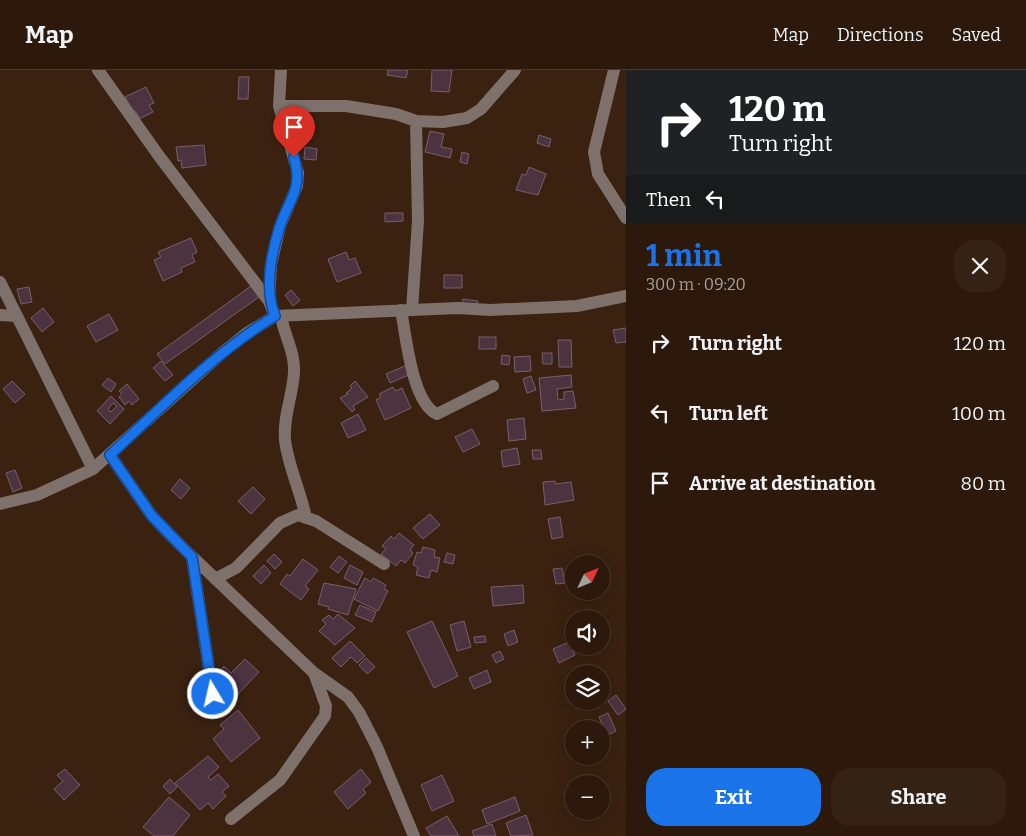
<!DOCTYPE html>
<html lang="en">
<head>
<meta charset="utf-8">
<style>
	body { margin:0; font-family:Bitter,serif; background:#342215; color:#f1f3f6; height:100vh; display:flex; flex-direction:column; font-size:19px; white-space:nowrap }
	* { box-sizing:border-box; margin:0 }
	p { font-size:16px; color:#a6a09d }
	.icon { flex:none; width:28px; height:28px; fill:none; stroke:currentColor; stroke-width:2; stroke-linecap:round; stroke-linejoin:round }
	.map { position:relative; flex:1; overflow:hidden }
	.drawer { display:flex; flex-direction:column; background:#2c190c; width:400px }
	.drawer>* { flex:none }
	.top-card { background:#202124; color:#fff; overflow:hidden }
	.needle { width:32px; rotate:47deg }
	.fabs { position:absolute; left:565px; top:485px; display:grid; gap:10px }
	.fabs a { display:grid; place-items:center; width:45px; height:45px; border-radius:50%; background:#2c190c; box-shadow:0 5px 20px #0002,0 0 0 1px #48382d; font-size:25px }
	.pin { position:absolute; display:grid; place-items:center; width:42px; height:42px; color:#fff; margin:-51px -21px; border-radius:50% 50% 50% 0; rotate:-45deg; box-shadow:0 0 5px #0007 }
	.pin .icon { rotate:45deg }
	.me { position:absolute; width:55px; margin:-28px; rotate:351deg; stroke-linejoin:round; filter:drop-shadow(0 0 4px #0008) }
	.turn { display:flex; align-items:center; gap:18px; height:105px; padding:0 20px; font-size:22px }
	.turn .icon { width:65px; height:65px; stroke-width:2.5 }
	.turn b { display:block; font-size:35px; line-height:42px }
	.then { display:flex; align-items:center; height:48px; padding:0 20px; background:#0003; gap:10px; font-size:19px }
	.round { display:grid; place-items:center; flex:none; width:52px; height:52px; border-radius:20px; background:#342215 }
	.summary { display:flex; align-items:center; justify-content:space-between; height:85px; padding:0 20px }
	h1 { font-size:30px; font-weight:700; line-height:38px; color:#1a73e8 }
	.button { display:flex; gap:10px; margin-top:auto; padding:10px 20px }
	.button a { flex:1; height:58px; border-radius:20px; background:#1a73e8; color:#fff; font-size:20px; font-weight:700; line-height:58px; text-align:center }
	.button a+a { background:#342215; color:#f1f3f6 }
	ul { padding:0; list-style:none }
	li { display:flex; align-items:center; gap:15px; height:70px; padding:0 20px }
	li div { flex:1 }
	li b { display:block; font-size:19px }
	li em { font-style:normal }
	header { display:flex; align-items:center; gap:30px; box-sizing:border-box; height:70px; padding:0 25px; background:#2c190c; border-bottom:1px solid #48382d }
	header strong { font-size:24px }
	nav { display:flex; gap:28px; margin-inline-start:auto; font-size:18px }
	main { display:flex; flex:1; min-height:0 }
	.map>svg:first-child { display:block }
</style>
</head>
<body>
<header>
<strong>Map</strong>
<nav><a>Map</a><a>Directions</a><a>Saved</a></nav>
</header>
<main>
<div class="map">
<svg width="626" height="766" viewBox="0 0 626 766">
	<rect width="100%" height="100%" fill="#3a2110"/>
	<path fill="#4c3340" stroke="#7c5d6e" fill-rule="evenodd" d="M388 0H408L406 8 387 5Z
		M432 0H452L449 22 431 21Z
		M239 7H249L248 29H238Z
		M146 17 154 33 149 35 153 42 139 49 136 41 133 43 125 27Z
		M299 44H307V53H299Z
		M430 61 444 64 441 77 452 79 450 88 425 82Z
		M539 65 551 69 549 77 537 73Z
		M204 75 206 95 182 98 181 90 178 91 176 77Z
		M305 77 317 79 316 90 304 89Z
		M462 82 469 84 467 94 460 92Z
		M529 97 546 104 538 125 516 120 522 104 526 105Z
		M385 143H403V151L385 152Z
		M191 168 197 182 192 185 195 192 181 198 182 202 163 211 154 190 161 187 158 182Z
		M346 182 349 190 355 188 361 203 337 212 328 189Z
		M444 205H462V218H444Z
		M251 216 259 227 165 294 157 284Z
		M29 217 32 232 21 234 17 219Z
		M291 220 300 230 293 236 285 225Z
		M463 229 478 231 477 239 461 237Z
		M43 238 54 252 42 262 31 248Z
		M109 244 118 260 96 272 87 256Z
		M626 258V272L616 273 613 260Z
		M479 267H496V279H479Z
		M558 270H571L572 297H559Z
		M542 283H552V294H543Z
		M502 285 510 286 509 295 501 294Z
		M530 286 531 301 515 302 514 287Z
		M161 291 173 305 165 311 153 298Z
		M407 295 411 304 390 313 386 304Z
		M571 305 572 317 557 319 558 330 564 329V322L573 321 576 338 542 341 539 308Z
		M531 306 536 320 527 323 523 309Z
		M108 308 116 314 111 322 102 315Z
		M12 311 25 324 15 333 3 319Z
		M355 311 368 327 353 336 355 339 352 342 340 328 348 324 346 323 352 318 350 316Z
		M127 314 139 329 132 335 129 331 125 335 119 327 122 324 119 321Z
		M393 317 395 321 402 318 411 338 385 350 376 330 381 327 379 324Z
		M111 326 124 339 110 354 97 341ZM113 333 117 336 111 342 108 339Z
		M358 344 366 360 348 368 341 353Z
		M524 348 526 369 509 371 507 350Z
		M472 359 480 374 463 382 455 367Z
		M517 378 520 394 503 397 501 381Z
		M532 380H541L542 389H533Z
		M15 400 22 418 13 422 6 403Z
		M180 409 190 418 181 429 171 420Z
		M555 411V414L571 412 574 430 545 435 543 412Z
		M253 417 265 429 251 444 238 431Z
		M430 444 440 455 423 469 413 458Z
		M560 447 563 467 552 469 548 449Z
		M399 463 414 475 410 480 413 483 405 493 401 490 396 496 381 484 386 479 382 476 391 466 394 469Z
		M423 477 435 480 434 487 440 488 437 502 431 500 429 508 416 505 418 497 413 495 417 482 421 483Z
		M447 483 455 485 453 494 444 492Z
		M274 484 282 492 275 499 267 491Z
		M339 486 347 492 338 503 330 497Z
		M303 489 318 500 305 516 309 519 301 530 280 514 287 504 290 506Z
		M264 495 271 503 261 514 253 506Z
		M350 495 363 502 357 515 344 508Z
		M562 498 565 513 556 514 553 499Z
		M365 508 371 512 373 508 386 515 384 519 388 521 378 541 354 529Z
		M324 513 356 519 348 545 328 539 329 537 318 534Z
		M523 515 524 533 493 536 491 517Z
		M360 535 376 542 372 552 355 545Z
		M338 544 355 558 335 575 319 561 326 554 322 550 329 545 333 549Z
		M432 551 458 606 434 618 407 562Z
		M464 551 471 577 457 581 450 555Z
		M514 560 518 572 508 576 504 564Z
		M485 566 486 572 475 573 474 567Z
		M350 571 365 586 357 593 351 587 341 597 332 588Z
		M569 572 575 585 559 593 553 579Z
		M500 581 504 589 496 593 492 585Z
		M366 588 375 597 367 604 359 595Z
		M245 589 259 602 237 625 216 605 224 596 231 603Z
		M487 600 491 612 474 619 469 608Z
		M616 625 626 639 618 645 608 631Z
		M238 640 260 668 231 692 213 669 224 659 220 655Z
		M608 643 616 661 607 665 599 647Z
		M208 686 219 697 208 707 211 710 218 704 229 716 222 722 226 726 213 739 208 733 200 740 175 713Z
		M65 699 80 715 64 730 54 719 63 711 57 705Z
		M361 699 371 712 363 719 366 723 348 739 334 722Z
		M442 705 454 731 432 741 421 715Z
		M170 709 177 717 170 724 163 716Z
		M169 727 190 745 173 766H154L143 757Z
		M515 727 520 741 487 754 482 740Z
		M526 745 533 765 511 766 506 753Z
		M447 746 459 766H431L426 758Z
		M492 754 496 766H474L472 761Z"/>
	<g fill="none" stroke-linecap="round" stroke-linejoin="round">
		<path stroke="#7e716b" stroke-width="12" d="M98 0 159 86 269 231 275 246
			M614 0 594 82 598 104 626 148
			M279 36H346L396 44 416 51 443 52 467 48 481 39 515 0
			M0 212 93 399
			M269 231 271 194 280 156 297 116 298 103 279 36 281 0
			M401 240C406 266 412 333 437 344L493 316
			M412 240 418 151 416 51
			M0 245 16 246
			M281 246C284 265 295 282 294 302 293 325 283 346 285 370 288 396 301 422 306 448
			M110 385 152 446 179 474 314 603 348 627 359 642 377 677 414 766
			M0 434 37 425 93 399 222 283 247 263 275 246 412 240 458 238 490 240 577 236 626 226
			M192 487 213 625
			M215 509 236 498 280 453 298 445 316 451 384 494
			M231 749 280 710 325 646 326 636 314 603"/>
	</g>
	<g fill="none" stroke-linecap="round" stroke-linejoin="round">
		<g stroke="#114b97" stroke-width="12">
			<path id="route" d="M213 624 192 487 152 446 110 385C163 336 213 284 275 246 264 218 271 184 280 156 290 127 303 120 294 87"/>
		</g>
		<use href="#route" stroke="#1a73e8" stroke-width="9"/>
	</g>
</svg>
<div class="fabs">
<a><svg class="needle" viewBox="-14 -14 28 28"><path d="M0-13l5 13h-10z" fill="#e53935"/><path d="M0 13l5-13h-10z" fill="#a6a09d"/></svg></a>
<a><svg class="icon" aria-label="sound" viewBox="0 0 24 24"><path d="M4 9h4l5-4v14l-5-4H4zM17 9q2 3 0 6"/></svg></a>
<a><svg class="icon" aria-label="layers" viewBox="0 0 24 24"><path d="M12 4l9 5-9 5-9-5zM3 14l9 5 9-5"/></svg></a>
<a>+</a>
<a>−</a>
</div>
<div class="pin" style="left:294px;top:87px;background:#d93025"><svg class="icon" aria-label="arrive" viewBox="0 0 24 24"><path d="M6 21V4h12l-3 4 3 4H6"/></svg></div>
<svg class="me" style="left:213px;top:624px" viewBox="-20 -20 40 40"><circle r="17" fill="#1a73e8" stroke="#fff" stroke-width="3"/><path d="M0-11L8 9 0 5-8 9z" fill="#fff"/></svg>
</div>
<section class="drawer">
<div class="top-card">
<div class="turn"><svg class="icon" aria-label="right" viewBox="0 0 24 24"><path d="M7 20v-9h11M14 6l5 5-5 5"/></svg><div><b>120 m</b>Turn right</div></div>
<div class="then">Then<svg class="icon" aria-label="left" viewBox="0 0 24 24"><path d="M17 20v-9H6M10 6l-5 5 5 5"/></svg></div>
</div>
<div class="summary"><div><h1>1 min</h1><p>300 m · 09:20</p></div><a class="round"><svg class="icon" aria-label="close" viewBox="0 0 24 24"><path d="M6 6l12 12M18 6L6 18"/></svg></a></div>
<ul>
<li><svg class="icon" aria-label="right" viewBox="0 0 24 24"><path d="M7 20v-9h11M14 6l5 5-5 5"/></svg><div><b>Turn right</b></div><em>120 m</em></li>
<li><svg class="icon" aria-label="left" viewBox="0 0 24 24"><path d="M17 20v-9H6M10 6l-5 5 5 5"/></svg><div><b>Turn left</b></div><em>100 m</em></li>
<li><svg class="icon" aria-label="arrive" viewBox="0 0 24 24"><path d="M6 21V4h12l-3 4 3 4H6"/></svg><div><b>Arrive at destination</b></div><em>80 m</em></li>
</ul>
<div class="button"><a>Exit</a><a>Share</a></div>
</section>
</main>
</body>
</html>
